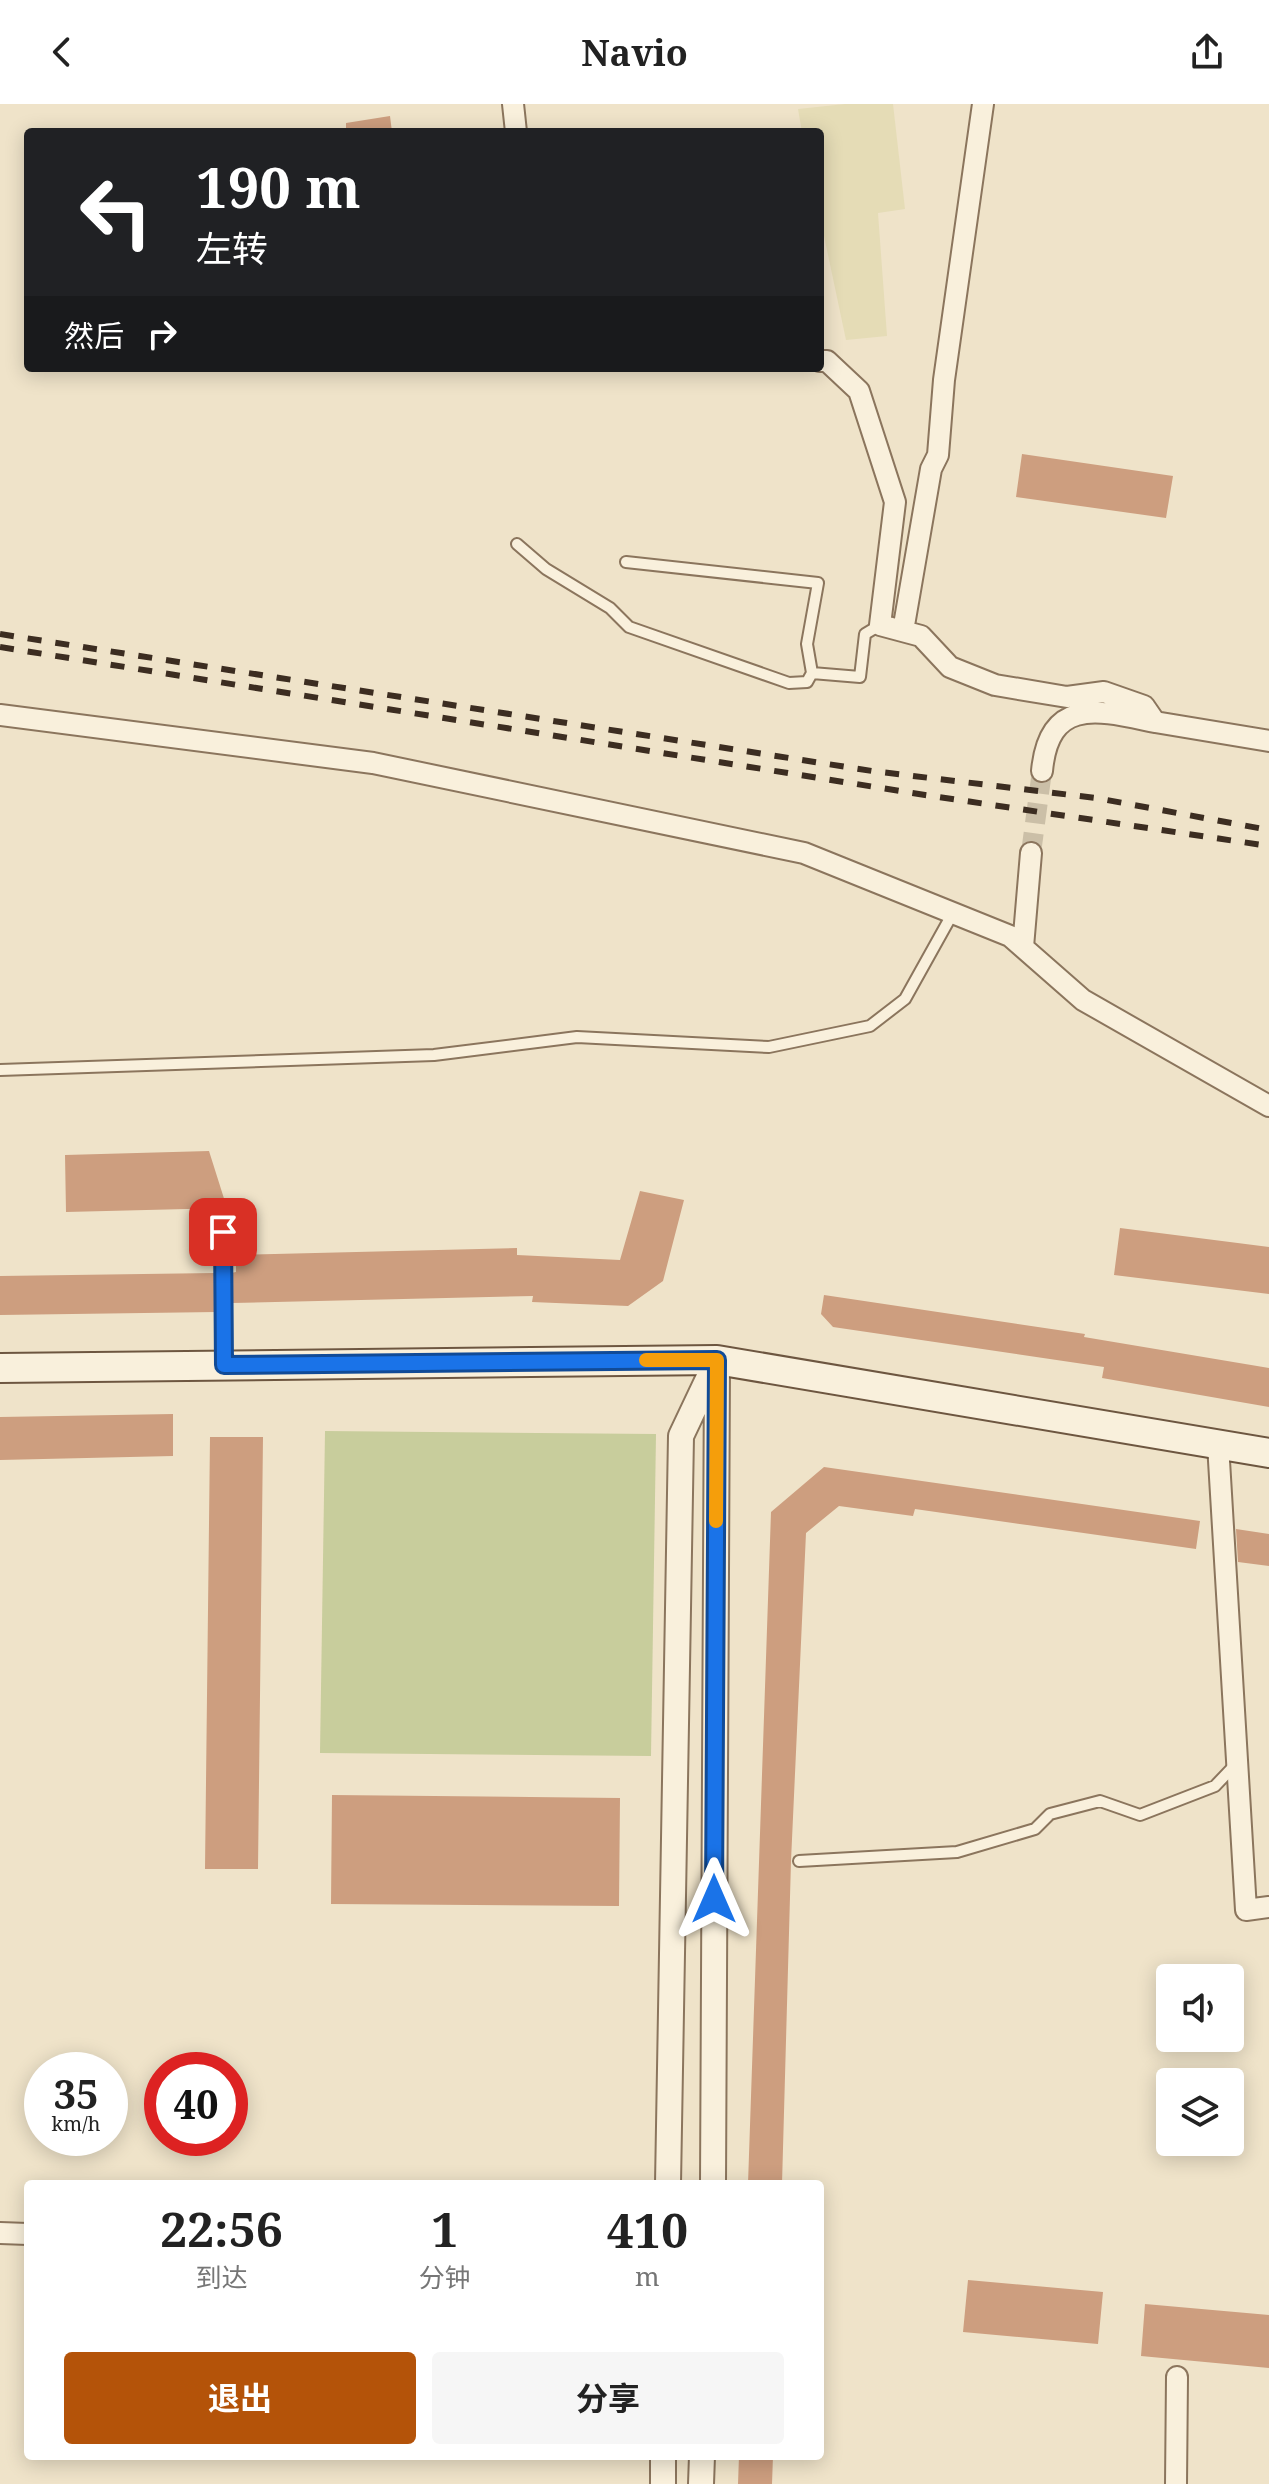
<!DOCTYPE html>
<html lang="zh">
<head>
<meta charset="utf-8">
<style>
	body { margin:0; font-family:"Noto Serif","Noto Sans SC",serif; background:#f6f6f6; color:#222; height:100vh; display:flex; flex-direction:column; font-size:30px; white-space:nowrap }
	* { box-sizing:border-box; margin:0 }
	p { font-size:26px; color:#767676 }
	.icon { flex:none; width:44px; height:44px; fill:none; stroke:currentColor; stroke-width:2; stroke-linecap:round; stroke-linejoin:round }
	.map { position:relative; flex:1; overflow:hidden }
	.sheet { position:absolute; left:24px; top:2076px; width:800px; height:280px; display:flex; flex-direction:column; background:#fff; border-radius:8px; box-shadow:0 4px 20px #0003 }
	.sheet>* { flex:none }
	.hud { position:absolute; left:24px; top:24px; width:800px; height:244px; border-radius:8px; box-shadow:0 4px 20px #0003; background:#202124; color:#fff; overflow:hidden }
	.buttons { position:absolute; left:1156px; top:1860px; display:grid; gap:16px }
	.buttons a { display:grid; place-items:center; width:88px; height:88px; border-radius:8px; background:#fff; box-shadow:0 4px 20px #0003; font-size:40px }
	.speed { position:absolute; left:24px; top:1948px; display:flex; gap:16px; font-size:40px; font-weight:700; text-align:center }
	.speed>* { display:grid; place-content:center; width:104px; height:104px; border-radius:50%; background:#fff; box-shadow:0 4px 20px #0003; line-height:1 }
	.speed small { font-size:20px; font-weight:400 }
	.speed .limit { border:12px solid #d22; background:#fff; color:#111 }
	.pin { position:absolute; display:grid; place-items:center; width:68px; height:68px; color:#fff; margin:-34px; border-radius:16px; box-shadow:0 4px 12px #0006 }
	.me { position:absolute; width:88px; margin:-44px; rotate:0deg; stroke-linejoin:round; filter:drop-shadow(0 0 6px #0008) }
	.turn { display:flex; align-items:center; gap:28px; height:168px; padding:0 40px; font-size:36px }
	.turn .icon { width:104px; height:104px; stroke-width:2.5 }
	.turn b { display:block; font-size:56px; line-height:68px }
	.then { display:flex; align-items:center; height:76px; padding:0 40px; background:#0003; gap:16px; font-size:30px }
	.eta { display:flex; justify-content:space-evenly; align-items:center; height:136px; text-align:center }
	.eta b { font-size:48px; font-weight:700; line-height:56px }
	.primary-button { display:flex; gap:16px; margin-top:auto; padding:16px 40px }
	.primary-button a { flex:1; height:92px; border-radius:8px; background:#b45309; color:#fff; font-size:32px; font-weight:700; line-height:92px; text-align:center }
	.primary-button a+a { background:#f6f6f6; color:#222 }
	header { display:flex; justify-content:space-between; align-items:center; height:104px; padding:0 40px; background:#fff; font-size:36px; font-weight:700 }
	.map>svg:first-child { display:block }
</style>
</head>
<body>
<header><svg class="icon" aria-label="back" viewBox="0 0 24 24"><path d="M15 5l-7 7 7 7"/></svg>Navio<svg class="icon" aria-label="share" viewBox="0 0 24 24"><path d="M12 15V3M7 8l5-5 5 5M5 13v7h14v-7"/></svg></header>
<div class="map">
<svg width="1269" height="2380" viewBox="0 0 1269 2380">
	<rect width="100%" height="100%" fill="#efe3c9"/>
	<path fill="#e5dcb6" d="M845 0H893L905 105 878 109 887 232 846 236 820 113V28H802L798 5Z"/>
	<path fill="#c8cd9c" d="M325 1327 656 1330 651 1652 320 1649Z"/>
	<path fill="#cd9e7f" d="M390 12 392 28H346V19Z
		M1022 350 1173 372 1166 414 1016 393Z
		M209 1047 227 1104 66 1108 65 1051Z
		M640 1087 684 1096 663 1177 628 1202 532 1198 533 1192 232 1199 231 1169 236 1168V1151L517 1144V1151L620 1156Z
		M1120 1124 1269 1143V1190L1114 1171Z
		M215 1169 216 1208 0 1211V1172Z
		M824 1191 1085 1230 1084 1233 1269 1264V1303L1102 1274 1104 1263 833 1223 821 1210Z
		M173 1310V1352L0 1356V1313Z
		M210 1333H263L258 1765H205Z
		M824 1363 1200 1417 1196 1445 915 1405 913 1412 839 1402 806 1429 791 1757 782 2080H748L771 1408Z
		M1236 1425 1269 1430V1462L1238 1458Z
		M332 1691 620 1694 619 1802 331 1800Z
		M968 2176 1103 2188 1098 2240 963 2228Z
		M1145 2200 1269 2211V2264L1141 2252Z
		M739 2352H773L772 2380H738Z"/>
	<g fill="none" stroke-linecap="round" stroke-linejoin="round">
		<path stroke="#cbbfa7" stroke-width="20" stroke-dasharray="20 10" stroke-linecap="butt" d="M1031 749 1042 667"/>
		<g stroke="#8b755d" stroke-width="14">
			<path id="service" d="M517 440 546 465 610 504 629 523 789 579 807 578 812 569
				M626 458 818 479 807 540 812 569 860 573 865 530 880 521
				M0 966 434 951 577 933 769 943 870 922 905 895 954 807
				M223 1128 224 1259
				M799 1757 957 1748 1035 1725 1050 1710 1100 1697 1140 1711 1215 1682 1235 1661"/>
		</g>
		<g stroke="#8b755d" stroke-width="24">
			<path id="minor" d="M513 0 516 28
				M820 257H827L859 287 895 398 880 521 921 532 950 563 995 581 1067 593 1104 588 1144 602 1155 618 1269 637
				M903 527 931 365 938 351 944 276 983 0
				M0 611 373 659 804 749 1010 832 1083 896 1269 1002
				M1042 667C1049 591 1101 607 1155 618
				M1023 843 1031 749
				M1218 1340 1246 1806 1269 1803
				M0 2129 28 2130
				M1176 2380 1177 2273"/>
		</g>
		<g stroke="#8b755d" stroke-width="28">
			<path id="tertiary" d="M668 2080 681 1332 717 1256
				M713 2080 717 1262
				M663 2380V2352
				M701 2380 702 2352"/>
		</g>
		<g stroke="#6d5640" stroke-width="32">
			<path id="secondary" d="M0 1264 717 1256 1269 1349"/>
		</g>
		<use href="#service" stroke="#f9f0dc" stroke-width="10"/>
		<use href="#minor" stroke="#f9f0dc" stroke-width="20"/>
		<use href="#tertiary" stroke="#f9f0dc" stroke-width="24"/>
		<use href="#secondary" stroke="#f9f0dc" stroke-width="28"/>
		<path stroke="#3c2d21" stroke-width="6" stroke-dasharray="14 14" stroke-linecap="butt" d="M0 530 872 667 1096 694 1269 726
			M0 543 925 691 1269 742"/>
	</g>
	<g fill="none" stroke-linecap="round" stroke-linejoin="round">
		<g stroke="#114b97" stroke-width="20">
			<path id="route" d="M223 1128 224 1261 717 1256 714 1795"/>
		</g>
		<use href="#route" stroke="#1a73e8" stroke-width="14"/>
		<path stroke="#f59e0b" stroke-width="14" d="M646 1256H717L716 1417"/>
	</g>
</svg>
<div class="buttons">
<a><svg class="icon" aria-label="sound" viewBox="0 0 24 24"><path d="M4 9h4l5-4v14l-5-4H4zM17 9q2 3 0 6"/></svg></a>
<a><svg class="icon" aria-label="layers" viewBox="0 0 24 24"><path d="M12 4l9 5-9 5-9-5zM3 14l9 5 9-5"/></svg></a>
</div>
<div class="speed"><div>35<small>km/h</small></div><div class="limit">40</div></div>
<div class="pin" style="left:223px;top:1128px;background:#d93025"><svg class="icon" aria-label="arrive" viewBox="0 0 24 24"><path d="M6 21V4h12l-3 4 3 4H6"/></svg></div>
<svg class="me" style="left:714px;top:1795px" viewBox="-20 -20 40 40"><path d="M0-17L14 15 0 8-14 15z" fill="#1a73e8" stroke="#fff" stroke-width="4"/></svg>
<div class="hud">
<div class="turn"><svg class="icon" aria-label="left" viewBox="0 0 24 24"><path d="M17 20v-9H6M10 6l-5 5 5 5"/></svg><div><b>190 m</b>左转</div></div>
<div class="then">然后<svg class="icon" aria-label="right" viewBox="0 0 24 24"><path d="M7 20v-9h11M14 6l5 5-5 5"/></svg></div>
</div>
<section class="sheet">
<div class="eta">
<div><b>22:56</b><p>到达</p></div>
<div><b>1</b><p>分钟</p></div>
<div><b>410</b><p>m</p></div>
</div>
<div class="primary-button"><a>退出</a><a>分享</a></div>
</section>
</div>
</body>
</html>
